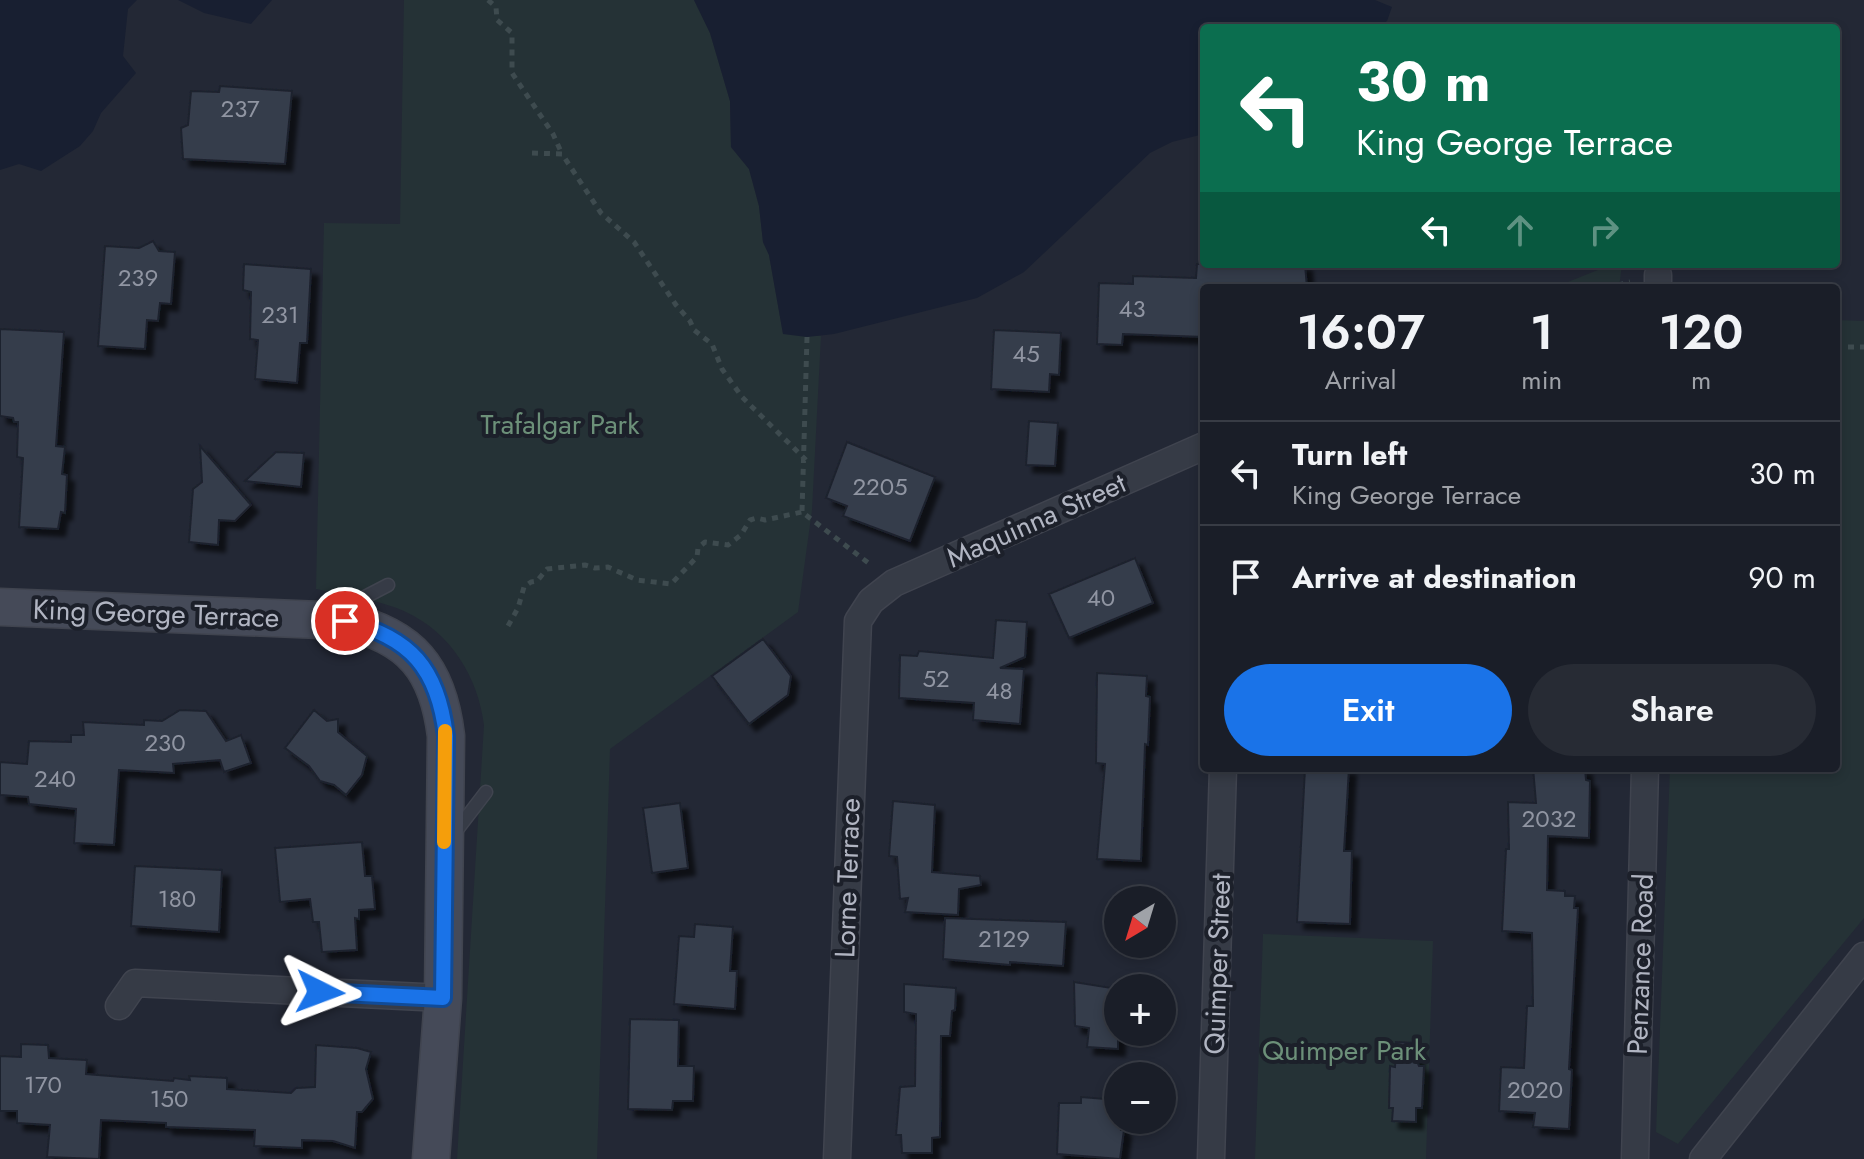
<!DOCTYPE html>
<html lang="en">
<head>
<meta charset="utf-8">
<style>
	body { margin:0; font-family:Jost,sans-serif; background:#272b34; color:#f1f3f6; height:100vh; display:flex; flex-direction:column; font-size:30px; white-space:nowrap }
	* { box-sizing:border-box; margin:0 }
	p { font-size:26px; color:#9fa2a8 }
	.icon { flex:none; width:44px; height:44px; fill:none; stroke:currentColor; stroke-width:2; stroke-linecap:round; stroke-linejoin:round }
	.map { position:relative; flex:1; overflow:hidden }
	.panel { position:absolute; left:1200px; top:284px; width:640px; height:488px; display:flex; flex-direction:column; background:#1a1e28; border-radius:8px; box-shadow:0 4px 12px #0003,0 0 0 2px #383c45 }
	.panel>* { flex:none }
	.guide { position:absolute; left:1200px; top:24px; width:640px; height:244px; border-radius:8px; box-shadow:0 4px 12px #0003,0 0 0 2px #383c45; background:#0b6e4f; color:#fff; overflow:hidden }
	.needle { width:52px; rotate:218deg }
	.buttons { position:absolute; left:1104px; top:886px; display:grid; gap:16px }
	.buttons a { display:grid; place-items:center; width:72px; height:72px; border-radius:50%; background:#1a1e28; box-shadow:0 4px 12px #0003,0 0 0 2px #383c45; font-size:40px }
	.pin { position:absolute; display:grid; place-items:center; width:68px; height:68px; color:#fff; margin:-34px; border:4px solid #fff; border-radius:50%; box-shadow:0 2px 8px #0007 }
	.me { position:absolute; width:88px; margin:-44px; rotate:93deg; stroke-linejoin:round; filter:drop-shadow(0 0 6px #0008) }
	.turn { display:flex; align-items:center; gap:28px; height:168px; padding:0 24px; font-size:36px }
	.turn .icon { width:104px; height:104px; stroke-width:2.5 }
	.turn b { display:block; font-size:56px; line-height:68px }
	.lanes { display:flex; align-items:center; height:76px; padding:0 24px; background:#0003; justify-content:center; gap:40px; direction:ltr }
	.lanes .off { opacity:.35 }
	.eta { display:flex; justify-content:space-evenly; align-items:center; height:136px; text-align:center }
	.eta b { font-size:48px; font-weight:600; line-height:56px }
	.button { display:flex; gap:16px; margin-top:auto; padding:16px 24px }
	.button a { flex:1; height:92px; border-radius:48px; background:#1a73e8; color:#fff; font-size:32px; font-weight:600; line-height:92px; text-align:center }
	.button a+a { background:#272b34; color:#f1f3f6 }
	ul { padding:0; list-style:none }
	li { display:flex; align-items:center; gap:24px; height:104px; padding:0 24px; border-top:2px solid #383c45 }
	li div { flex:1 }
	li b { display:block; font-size:30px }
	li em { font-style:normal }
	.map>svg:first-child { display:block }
</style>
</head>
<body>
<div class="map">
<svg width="1864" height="1159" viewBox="0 0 1864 1159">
	<defs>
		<filter id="shadow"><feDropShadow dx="7" dy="7" stdDeviation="2" flood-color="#0009"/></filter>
	</defs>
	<rect width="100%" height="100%" fill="#232835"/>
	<path fill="#253236" d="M404 0H694L710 33 730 101 731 147 749 169 759 206 763 242 769 255 783 333 821 336 812 510 798 612 610 749 597 1159H457L484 725C478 677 451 633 406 612 381 600 343 595 316 589L324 223 400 224Z
		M1613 264H1622L1619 288H1553Z
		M1836 320 1864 321V918L1678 1144 1656 1132 1670 768H1836Z
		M1263 934 1433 941 1426 1159H1255Z"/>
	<path fill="#181f31" d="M0 0H137L128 9 123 56 136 73 101 113 93 131 80 146 41 171 19 164 0 170Z
		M178 0H272L251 24 204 13Z
		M694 0H1375L1392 7 1387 21 1375 28H1204V134L1172 142 1150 153 1024 272 977 298 834 334 807 337 783 334 769 255 763 242 759 206 749 169 731 147 730 101 710 33Z"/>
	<path fill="#363c4b" stroke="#1e222d" stroke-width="2" filter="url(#shadow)" d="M220 86 292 91 285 164 183 159 181 128 188 125 191 91 219 92Z
		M153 241 159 251 175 252 171 304 160 303 158 321 147 320 145 349 98 346 105 246 139 248Z
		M244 264 311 269 307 343H300L297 383 255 379 258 340 250 339 251 292 243 290Z
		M1197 264H1305L1307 288H1204V337L1123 334 1122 345 1097 344 1099 283 1133 284V276L1196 278Z
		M0 329 64 332 56 446 65 447 62 474 67 475 65 513 61 512 58 529 19 527 23 458 17 457 18 422H14L13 418 0 416Z
		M994 330 1061 333 1059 375 1050 374 1049 392 991 389Z
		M1029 421 1058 423 1055 466 1026 465Z
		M847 442 935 477 910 541 843 516 847 506 826 498Z
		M200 446 251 505 235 521 219 520 218 545 189 542 193 489 202 482Z
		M276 452 304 453 301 487 245 481Z
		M1135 558 1153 603 1069 638 1049 594Z
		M996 620 1027 622 1025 657 1000 668 1024 669 1020 724 973 720 974 703 899 698 900 655 917 656 919 651 993 658Z
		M763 639 791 676 788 695 749 724 712 676Z
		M1097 673 1147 676 1146 696 1150 697 1148 745 1145 744 1141 861 1097 859 1105 764 1096 763Z
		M180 710 206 711 226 741 241 735 251 763 224 772 220 760 173 764 174 773 119 770 114 845 74 843 76 809 29 804 28 797 0 795V762L27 764 29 741 71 742V735H84L83 722 144 725V720L162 721Z
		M314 710 327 721 338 719V732L367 756 362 775 346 795 334 785 320 781 309 766 285 748Z
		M1305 768H1349L1344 851H1352L1350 924 1297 922Z
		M1533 768H1585L1586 780 1590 781 1589 838 1548 836 1547 890 1565 891V896H1575L1574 908H1578L1569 1069 1572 1070 1569 1129 1533 1127 1535 1113 1499 1111 1501 1067 1524 1068 1527 1006H1533L1532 933 1502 931 1506 849H1509L1508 802 1536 803Z
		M893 801 935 805 932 872 980 876 981 885 959 889 958 915 905 912 908 898 900 899 897 857 889 856Z
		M680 803 688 868 652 873 643 808Z
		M362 842 365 876H372L375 909 359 910V919L355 918 357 950 322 952 319 922H313L310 899 280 902 275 848Z
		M135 866 222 870 219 932 131 926Z
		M945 918 1066 922 1063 966 1010 962V965L943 959Z
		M695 924 733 927 730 971H737L735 1009 674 1004 679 936 694 937Z
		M1074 982 1118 989V1049L1087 1047 1089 1028 1075 1026Z
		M904 984 956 988 955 1010 952 1011 950 1036H941L940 1137 932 1138V1153H902L901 1135H896L900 1087 915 1086 916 1014 904 1012Z
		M630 1019 679 1020 678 1066H694L693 1101H673L672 1110 628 1109Z
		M1396 1042 1417 1043V1061L1419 1066H1424L1422 1108H1416V1122L1392 1121 1393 1108H1389L1390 1066 1395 1067Z
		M21 1044 48 1045 49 1058 87 1060 86 1074 173 1081 174 1078 190 1080 189 1076 227 1078V1089L291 1093 296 1088 315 1087 316 1045 357 1048 371 1052 366 1069 373 1099 362 1112H357L355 1148 333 1141 302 1140V1148L254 1146 255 1130 166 1127V1123L101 1120 99 1159 47 1157 50 1125 17 1123V1111H0V1056L21 1057Z
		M1081 1097 1118 1100V1120H1122L1121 1130H1124L1120 1159 1057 1154 1059 1103H1081Z"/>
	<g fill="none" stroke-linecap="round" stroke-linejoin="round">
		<g stroke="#40444f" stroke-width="15">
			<path id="service" d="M348 618 365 597 388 585
				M453 835 486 792"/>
		</g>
		<g stroke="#40444f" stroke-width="29">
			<path id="minor" d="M1658 288V275
				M119 1006 135 983 443 998
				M837 1159 858 621 871 601 894 583 1204 446
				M1211 1159 1223 768
				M1635 1159 1645 768
				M1703 1159 1864 956"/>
		</g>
		<g stroke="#40444f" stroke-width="39">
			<path id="secondary" d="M0 607 345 621C411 636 438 669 446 736L443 998 431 1159"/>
		</g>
		<path stroke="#3e4b4f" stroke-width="5" stroke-dasharray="6 6" stroke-linecap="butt" d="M488 0 496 7 497 20 512 33V73L553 134 562 154
			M532 153 562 154 601 213 634 242 676 305 690 321 694 330 712 344 722 369 742 397 806 460
			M1606 288 1630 282
			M807 337 802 512 871 565
			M1836 347H1864
			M508 626 518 608 524 587 531 582 537 581 547 569 585 565 595 568 608 567 637 580 671 584 697 557 698 548 705 542 728 545 741 535 750 520 757 518 765 520 802 512"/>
		<use href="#service" stroke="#363b46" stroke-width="12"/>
		<use href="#minor" stroke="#363b46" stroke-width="26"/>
		<use href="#secondary" stroke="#454a58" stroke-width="36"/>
	</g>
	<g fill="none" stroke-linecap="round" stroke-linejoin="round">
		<g stroke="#114b97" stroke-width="20">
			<path id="route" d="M320 992 443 998 446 736C438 669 411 637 345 621"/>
		</g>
		<use href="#route" stroke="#1a73e8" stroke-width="14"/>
		<path stroke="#f59e0b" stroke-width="14" d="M444 842 445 731"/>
	</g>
	<g text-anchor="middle" stroke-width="8" stroke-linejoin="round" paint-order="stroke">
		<g font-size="24" fill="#9095a2">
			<text x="240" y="117">237</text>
			<text x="138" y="286">239</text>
			<text x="1132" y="317">43</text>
			<text x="280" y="323">231</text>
			<text x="1026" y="362">45</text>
			<text x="880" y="495">2205</text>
			<text x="1101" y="606">40</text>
			<text x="936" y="687">52</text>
			<text x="999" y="699">48</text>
			<text x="165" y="751">230</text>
			<text x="55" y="787">240</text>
			<text x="1549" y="827">2032</text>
			<text x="177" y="907">180</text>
			<text x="1004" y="947">2129</text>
			<text x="43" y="1093">170</text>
			<text x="1535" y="1098">2020</text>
			<text x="169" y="1107">150</text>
		</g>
		<g font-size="28" fill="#6c9079" stroke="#1c202a">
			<text x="560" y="434">Trafalgar Park</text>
			<text x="1344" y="1060">Quimper Park</text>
		</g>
		<g font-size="28" fill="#b1b5c2" stroke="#1c202a">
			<text transform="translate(1036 520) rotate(-24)" y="10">Maquinna Street</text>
			<text transform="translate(156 613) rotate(2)" y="10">King George Terrace</text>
			<text transform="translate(847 878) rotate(-88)" y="10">Lorne Terrace</text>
			<text transform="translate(1217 964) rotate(-88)" y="10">Quimper Street</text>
			<text transform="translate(1640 964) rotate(-88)" y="10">Penzance Road</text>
		</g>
	</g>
</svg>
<div class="buttons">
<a><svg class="needle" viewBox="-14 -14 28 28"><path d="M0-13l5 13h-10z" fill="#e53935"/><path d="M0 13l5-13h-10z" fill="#9fa2a8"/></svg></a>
<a>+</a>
<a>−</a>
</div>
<div class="pin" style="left:345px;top:621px;background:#d93025"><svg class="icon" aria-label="arrive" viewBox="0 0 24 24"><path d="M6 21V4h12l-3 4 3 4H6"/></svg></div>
<svg class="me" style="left:320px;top:992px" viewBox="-20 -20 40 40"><path d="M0-17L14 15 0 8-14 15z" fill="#1a73e8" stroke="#fff" stroke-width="4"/></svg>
<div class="guide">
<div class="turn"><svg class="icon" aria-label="left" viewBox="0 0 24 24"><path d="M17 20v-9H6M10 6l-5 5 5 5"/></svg><div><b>30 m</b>King George Terrace</div></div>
<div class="lanes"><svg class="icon" aria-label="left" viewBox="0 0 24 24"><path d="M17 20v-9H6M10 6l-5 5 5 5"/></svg><svg class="icon off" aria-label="ahead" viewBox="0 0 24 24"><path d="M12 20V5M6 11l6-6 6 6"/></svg><svg class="icon off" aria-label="right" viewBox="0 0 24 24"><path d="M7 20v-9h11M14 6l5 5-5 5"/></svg></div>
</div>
<section class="panel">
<div class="eta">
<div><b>16:07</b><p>Arrival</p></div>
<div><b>1</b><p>min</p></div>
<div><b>120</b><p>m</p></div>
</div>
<ul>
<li><svg class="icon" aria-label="left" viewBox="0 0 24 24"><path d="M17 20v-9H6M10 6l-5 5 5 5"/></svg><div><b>Turn left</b><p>King George Terrace</p></div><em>30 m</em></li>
<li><svg class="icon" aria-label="arrive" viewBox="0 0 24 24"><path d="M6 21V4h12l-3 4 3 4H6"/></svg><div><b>Arrive at destination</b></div><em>90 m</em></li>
</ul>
<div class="button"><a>Exit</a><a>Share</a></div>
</section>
</div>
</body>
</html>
